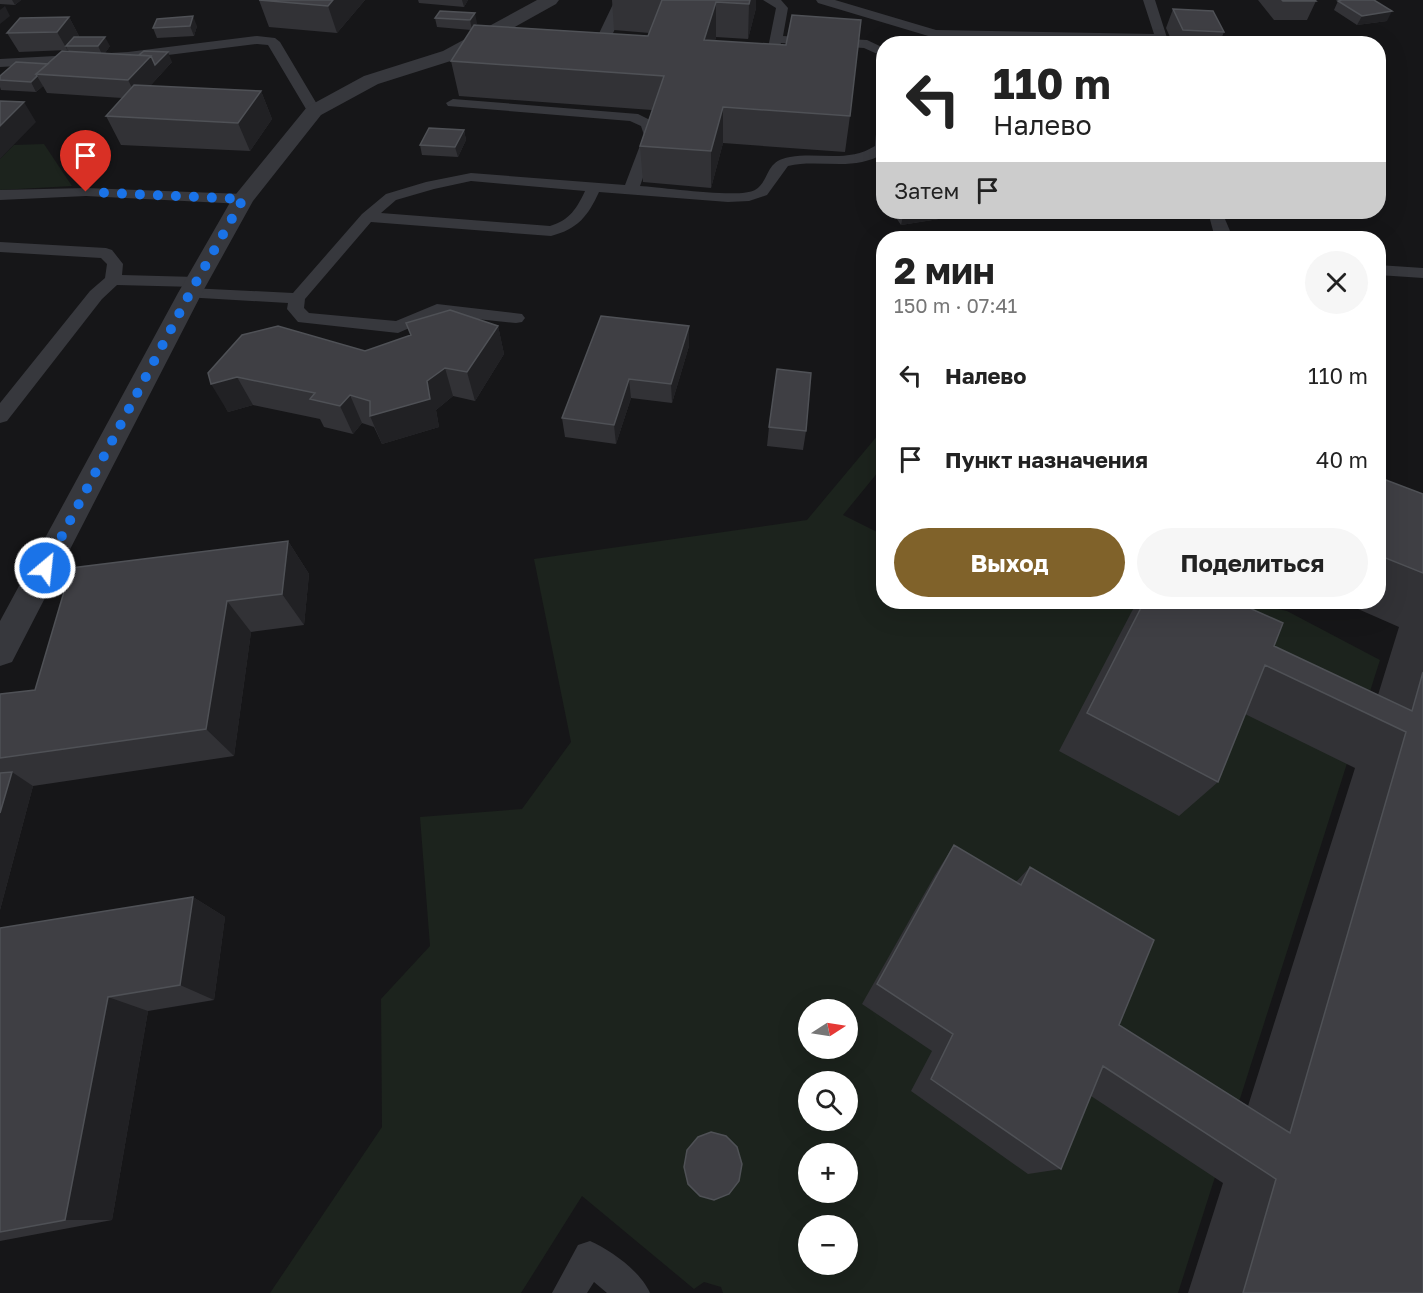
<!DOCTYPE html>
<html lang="ru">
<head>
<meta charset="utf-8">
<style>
	body { margin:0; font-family:"Golos Text",sans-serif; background:#f6f6f6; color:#222; height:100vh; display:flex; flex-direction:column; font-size:22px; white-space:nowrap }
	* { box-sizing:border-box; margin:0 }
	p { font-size:20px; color:#767676 }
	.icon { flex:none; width:33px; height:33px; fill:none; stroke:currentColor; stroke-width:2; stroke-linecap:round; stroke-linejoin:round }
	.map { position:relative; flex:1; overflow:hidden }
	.sheet { position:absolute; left:876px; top:231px; width:510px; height:378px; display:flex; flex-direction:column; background:#fff; border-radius:24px; box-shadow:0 6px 24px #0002 }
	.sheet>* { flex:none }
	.guide { position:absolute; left:876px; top:36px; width:510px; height:183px; border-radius:24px; box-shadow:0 6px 24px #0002; background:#fff; color:#222; overflow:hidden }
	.needle { width:39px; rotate:78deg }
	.buttons { position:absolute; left:798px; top:999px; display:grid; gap:12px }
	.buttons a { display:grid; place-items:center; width:60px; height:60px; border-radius:50%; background:#fff; box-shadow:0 6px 24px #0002; font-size:30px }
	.pin { position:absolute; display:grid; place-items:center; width:51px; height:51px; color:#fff; margin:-62px -26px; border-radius:50% 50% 50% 0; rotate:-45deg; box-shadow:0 0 6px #0007 }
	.pin .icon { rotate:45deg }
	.me { position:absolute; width:66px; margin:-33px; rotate:28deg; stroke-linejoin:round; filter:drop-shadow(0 0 4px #0008) }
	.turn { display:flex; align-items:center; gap:21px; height:126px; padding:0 18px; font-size:27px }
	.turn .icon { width:78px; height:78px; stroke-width:2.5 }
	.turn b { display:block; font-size:42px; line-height:51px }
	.then { display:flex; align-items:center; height:57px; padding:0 18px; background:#0003; gap:12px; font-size:22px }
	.round { display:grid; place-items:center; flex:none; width:63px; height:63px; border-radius:32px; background:#f6f6f6 }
	.headline { display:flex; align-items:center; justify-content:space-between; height:102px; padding:0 18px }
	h1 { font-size:36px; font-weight:700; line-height:45px }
	.primary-button { display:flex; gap:12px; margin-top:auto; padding:12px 18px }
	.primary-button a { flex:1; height:69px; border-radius:36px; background:#80622a; color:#fff; font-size:24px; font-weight:700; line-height:69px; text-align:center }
	.primary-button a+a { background:#f6f6f6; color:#222 }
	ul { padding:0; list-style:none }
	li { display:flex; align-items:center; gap:18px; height:84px; padding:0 18px }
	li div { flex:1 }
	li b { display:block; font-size:22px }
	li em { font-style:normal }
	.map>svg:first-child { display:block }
</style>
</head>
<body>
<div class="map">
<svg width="1423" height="1293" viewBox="0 0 1423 1293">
	<rect width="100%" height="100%" fill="#161618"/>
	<path fill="#1c231d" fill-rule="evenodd" d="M44 144 72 186 0 190V159L14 145Z
		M883 429V466L843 515 883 535 884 602H1245L1287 611 1380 660 1178 1293H723L721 1287 704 1282 694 1289 582 1196 521 1293H270L382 1127 381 999 430 946 420 817 522 809 571 742 534 559 807 520ZM808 1010H848V1048H808ZM808 1082H848V1120H808ZM808 1154H848V1192H808ZM808 1226H848V1264H808Z"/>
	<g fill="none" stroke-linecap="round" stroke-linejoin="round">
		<path fill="#37383d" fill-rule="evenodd" d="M615 0H627C618 19 608 62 581 57L579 54 592 48Z
			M763 0H781L788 8 783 36 867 40 884 48V57L864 48 781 43 777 56H769L767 53 776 8Z
			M816 0H835L936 30 1154 34 1143 0H1155L1169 44 935 38 818 3Z
			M257 36 275 38 280 42 321 111 319 114H309L268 45 257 44 128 60 0 67V59L128 52Z
			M453 99 638 114 652 121 658 135 640 186C661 187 740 199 755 190 771 180 764 161 790 157 819 152 848 163 875 146L877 122 884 118V153C853 173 820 158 788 166L767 195 749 201 728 202 599 192C588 216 578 229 551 236L371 222 305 299 304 308 309 313 396 321 437 304 522 314 525 318 522 322 516 323 439 315 398 333 298 322 287 309 288 303 184 297 182 293 184 289 190 288 293 293 362 214 386 194 426 182 471 173 625 185 644 135 641 126 630 121 448 106 446 103ZM471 181 585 191C577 208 570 220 550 226L381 213 396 200 434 189Z
			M86 188 243 194 251 199 243 204 86 196 0 200V190Z
			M1208 212H1222L1233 238H1215Z
			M0 242 106 248 112 250 123 264 122 275 196 277 204 282 196 287 117 285 102 299 7 421 0 423V403L90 291 105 278 107 264 101 258 0 252Z
			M1378 265 1423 268V278L1378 275Z
			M590 1241C611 1250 641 1272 650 1293H607L594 1282 587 1293H552L578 1245Z"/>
		<path fill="#37383d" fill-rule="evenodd" d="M537 0H559L556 4 457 59 378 84 321 115 253 201 202 293 12 662 0 666V621L178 293 232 199 307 107 364 76 443 51Z"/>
	</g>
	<path fill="#323236" d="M0 0H21L15 5 0 4Z
		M259 0H365L337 33 269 27Z
		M418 0H468L464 7 419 3Z
		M612 0H756V8L748 39 716 37 715 41 850 116 845 152 723 143 711 188 643 182 640 146 652 110 459 96 451 61 471 30 437 27 435 18 440 11 477 23 475 25 648 36 650 33 614 30Z
		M1258 0H1315L1316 1 1307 20H1274Z
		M1338 1 1387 21 1357 25 1334 10Z
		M1173 9 1224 32 1219 44H1173L1166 28Z
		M69 17 79 36 78 37 110 46 105 53 172 62 150 86 261 91 272 119 250 151 121 145 106 116 122 98 47 93 43 86 36 92 1 90 0 87V76L48 64 69 51 68 50 19 52 7 33Z
		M197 26 194 36 157 38 153 28Z
		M464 130 466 140 458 157 422 155 420 145Z
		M892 212H964V215L901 225Z
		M601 316 689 346 672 403 631 398 616 444 565 437 562 418Z
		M498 326 504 354 475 401 453 396 436 410 439 427 382 444 374 427 362 423 353 434 324 427 320 419 253 405 228 412 208 373 365 351Z
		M769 427 806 431 803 450 767 446Z
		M1378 477 1423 494V1293H1188L1223 1183 1091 1096 1061 1169 1028 1174 911 1091 932 1051 862 1004 935 875 954 845 1016 882 1030 867 1119 1025 1248 1106 1355 768 1245 714 1218 782 1179 816 1059 751 1132 611 1138 602H1236L1274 646 1378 695 1399 627 1342 602H1378Z
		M288 541 309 574 304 625 251 632 234 756 33 786 0 910V694L35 690Z
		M193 897 225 917 214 1000 148 1011 112 1220 0 1241V928Z"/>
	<path fill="#212124" d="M12 0H21L15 5Z
		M333 0H365L337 33 328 6Z
		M462 0H468L464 7Z
		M750 0H756V8L748 39 749 4Z
		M716 2V37L704 75V40Z
		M5 6 10 16 0 24V10Z
		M1392 11 1387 21 1357 25 1362 16Z
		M475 13 477 23 472 30 470 20Z
		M193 16 197 26 194 36 190 26Z
		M69 17 79 36 71 46H66L68 51 57 32Z
		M105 37 110 46 103 56 98 46Z
		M168 52 172 62 138 99 128 80 151 56Z
		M37 76 43 86 36 92 31 82Z
		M261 91 272 119 250 151 238 123Z
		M24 102 36 122 0 159V126Z
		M723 107V143L711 188V151Z
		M464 130 466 140 458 157 455 147Z
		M904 212H964V215L901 225Z
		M498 326 504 354 475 401 467 372Z
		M689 326V346L672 403 671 384Z
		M445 368 453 396 436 410 439 427 382 444 370 416 427 381Z
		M237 377 253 405 228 412 211 384Z
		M629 379 631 398 616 444 614 425Z
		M350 395 362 423 353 434 340 406Z
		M288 541 309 574 304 625 282 594Z
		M227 601 251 632 234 756 206 729Z
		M12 772 33 786 0 910V813Z
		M193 897 225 917 214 1000 180 985Z
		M108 997 148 1011 112 1220H65Z"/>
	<path fill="#3f3f44" stroke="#4f5156" stroke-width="1.5" d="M259 0H333L328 6Z
		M662 0H750L749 4 716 2 704 40 786 45 792 15 861 20 850 116 723 107 711 151 640 146 664 76 451 61 474 25 648 36Z
		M1282 0H1315L1316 1H1283Z
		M1342 0H1374L1392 11 1362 16 1338 1Z
		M1173 9 1213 11 1224 32 1183 30Z
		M440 11 475 13 470 20 435 18Z
		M193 16 190 26 153 28 157 19Z
		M69 17 57 32 7 33 20 18Z
		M74 37H105L98 46H66Z
		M62 51 151 56 128 80 36 74Z
		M144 51 168 52 155 65 151 56 139 55Z
		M16 62 48 64 36 74 37 76 31 82 0 80V76Z
		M134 85 261 91 238 123 106 116Z
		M0 101 24 102 0 126Z
		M429 128 464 130 455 147 420 145Z
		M450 310 498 326 467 372 445 368 427 381 430 399 370 416V401L350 395 340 406 310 399 315 393 237 377 211 384 208 373 242 335 278 326 365 351 411 335 406 323Z
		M601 316 689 326 671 384 629 379 614 425 562 418Z
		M777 369 811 373 806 431 769 427Z
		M1378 477 1423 494V573L1378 555Z
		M288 541 282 594 227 601 206 729 0 758V694L35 690 71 568Z
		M1144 602H1236L1283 623 1274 646 1412 711 1423 672V1293H1243L1276 1179 1103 1066 1061 1169 931 1079 953 1034 877 984 954 845 1021 885 1030 867 1154 940 1119 1025 1290 1133 1406 732 1265 665 1218 782 1087 713Z
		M12 772 0 813V773Z
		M193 897 180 985 108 997 65 1220 0 1232V928Z
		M711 1132 726 1136 737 1147 742 1164 739 1181 729 1194 714 1200 700 1196 688 1184 684 1167 687 1150 698 1137Z"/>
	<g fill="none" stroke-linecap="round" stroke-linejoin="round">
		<path stroke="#1a73e8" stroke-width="10" stroke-dasharray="0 18" d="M45 568 190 293 243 199 86 192"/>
	</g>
</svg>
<div class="buttons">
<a><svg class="needle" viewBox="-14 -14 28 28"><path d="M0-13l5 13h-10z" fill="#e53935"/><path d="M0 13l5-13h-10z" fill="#767676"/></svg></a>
<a><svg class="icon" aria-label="search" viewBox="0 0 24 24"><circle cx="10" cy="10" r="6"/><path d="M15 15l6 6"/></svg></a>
<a>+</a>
<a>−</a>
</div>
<div class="pin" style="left:86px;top:192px;background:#d93025"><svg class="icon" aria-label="arrive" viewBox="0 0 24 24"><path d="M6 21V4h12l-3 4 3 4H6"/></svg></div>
<svg class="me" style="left:45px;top:568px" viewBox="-20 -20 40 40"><circle r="17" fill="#1a73e8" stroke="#fff" stroke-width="3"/><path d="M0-11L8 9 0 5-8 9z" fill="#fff"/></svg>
<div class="guide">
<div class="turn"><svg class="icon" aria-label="left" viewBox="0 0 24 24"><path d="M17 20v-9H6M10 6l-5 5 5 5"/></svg><div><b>110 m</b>Налево</div></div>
<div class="then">Затем<svg class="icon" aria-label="arrive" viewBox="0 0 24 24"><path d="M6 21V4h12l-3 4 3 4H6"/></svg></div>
</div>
<section class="sheet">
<div class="headline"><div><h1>2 мин</h1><p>150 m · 07:41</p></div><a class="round"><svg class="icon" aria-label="close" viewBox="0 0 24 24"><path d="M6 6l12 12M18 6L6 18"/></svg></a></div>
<ul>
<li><svg class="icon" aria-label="left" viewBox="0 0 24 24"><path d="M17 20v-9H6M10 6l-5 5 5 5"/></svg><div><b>Налево</b></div><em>110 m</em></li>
<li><svg class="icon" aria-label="arrive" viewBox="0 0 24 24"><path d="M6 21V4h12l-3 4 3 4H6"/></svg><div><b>Пункт назначения</b></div><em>40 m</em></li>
</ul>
<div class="primary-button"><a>Выход</a><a>Поделиться</a></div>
</section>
</div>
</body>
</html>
